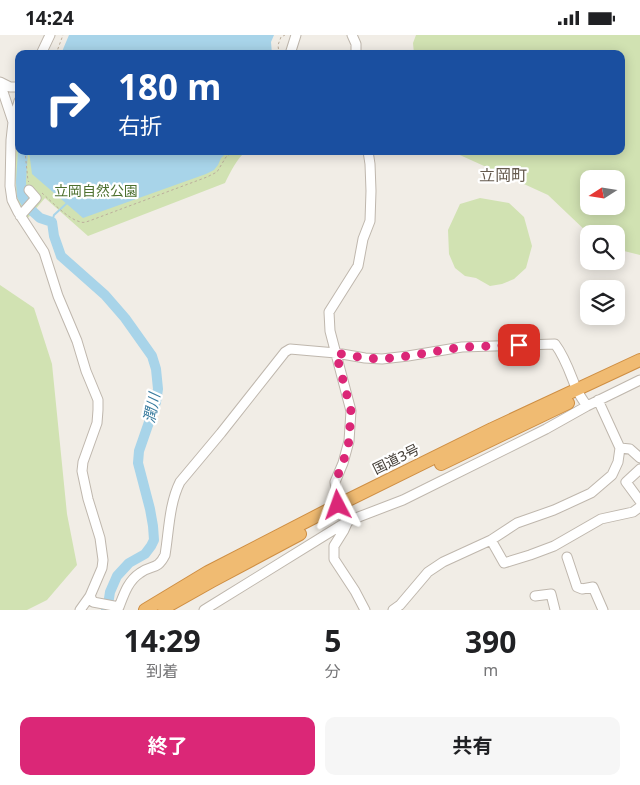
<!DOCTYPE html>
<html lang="ja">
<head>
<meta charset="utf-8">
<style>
	body { margin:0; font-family:"Noto Sans","Noto Sans JP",sans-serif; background:#f6f6f6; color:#202124; height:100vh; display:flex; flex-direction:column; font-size:19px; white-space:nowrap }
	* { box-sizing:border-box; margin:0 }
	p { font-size:16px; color:#757577 }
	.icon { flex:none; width:28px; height:28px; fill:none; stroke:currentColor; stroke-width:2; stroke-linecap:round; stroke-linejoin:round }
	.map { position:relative; height:575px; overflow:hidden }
	.drawer { display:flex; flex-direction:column; background:#fff; flex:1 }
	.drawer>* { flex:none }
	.top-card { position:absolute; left:15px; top:15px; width:610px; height:105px; border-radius:10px; box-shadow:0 2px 12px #0003; background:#1a4fa0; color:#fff; overflow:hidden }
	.needle { width:32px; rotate:258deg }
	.buttons { position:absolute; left:580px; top:135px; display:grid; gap:10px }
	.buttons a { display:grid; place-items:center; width:45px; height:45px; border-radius:10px; background:#fff; box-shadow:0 2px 12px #0003; font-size:25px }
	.pin { position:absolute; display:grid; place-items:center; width:42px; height:42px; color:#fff; margin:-21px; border-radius:10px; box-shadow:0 2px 8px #0006 }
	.me { position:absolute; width:55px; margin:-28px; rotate:356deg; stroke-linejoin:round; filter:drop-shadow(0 0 4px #0008) }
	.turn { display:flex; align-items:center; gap:18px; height:105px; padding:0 20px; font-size:22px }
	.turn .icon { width:65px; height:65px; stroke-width:2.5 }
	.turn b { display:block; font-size:35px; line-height:42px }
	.eta { display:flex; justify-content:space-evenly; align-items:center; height:85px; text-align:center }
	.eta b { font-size:30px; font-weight:700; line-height:35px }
	.button { display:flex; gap:10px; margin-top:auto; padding:10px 20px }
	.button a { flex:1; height:58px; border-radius:10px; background:#db2777; color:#fff; font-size:20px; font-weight:700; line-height:58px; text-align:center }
	.button a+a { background:#f6f6f6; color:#202124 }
	.status { display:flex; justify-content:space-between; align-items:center; height:35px; padding:0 25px; background:#fff; direction:ltr }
	.status svg { height:14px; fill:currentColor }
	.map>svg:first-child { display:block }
</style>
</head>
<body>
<div class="status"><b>14:24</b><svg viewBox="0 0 49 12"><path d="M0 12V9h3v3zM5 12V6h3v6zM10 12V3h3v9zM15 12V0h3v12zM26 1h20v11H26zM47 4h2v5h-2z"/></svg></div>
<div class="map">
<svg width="640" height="575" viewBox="0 0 640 575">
	<rect width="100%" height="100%" fill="#f1ede6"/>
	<path fill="#d1e2b2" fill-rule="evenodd" d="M416 0H640V220L616 214V199H589L548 160 451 116H621V19H414L413 8ZM589 144H616V171H589Z
		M19 93V116H246C236 125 231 136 225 148L88 201 45 163 27 184C23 179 19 174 18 167 14 151 14 109 19 93Z
		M480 163 509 168 524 182 532 211 526 233 514 244 502 249 490 251 476 243 465 241 455 233 449 219 448 195 460 169Z
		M0 250 34 273 52 329 67 479 77 530 47 565 27 575H0Z"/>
	<path fill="#a8d4e9" d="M69 0H274L271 7 272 19H61Z
		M29 116H228L221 123 218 130 214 135 206 139 83 183 32 139Z"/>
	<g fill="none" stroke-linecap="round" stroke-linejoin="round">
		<path stroke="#a8d4e9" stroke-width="2" d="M52 187 54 180 66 169"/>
		<path stroke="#a8d4e9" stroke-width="10" d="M23 116 21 147 22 161 29 173 40 183 52 187 54 201 61 221 105 260 125 283 152 321 156 334 158 354 156 367 139 416 138 428 150 474 153 491 154 505 151 511 145 519 129 528 117 541 110 557 108 570 106 575"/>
		<g stroke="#bfb7ad" stroke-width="11">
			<path id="minor" d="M352 0 356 9V19
				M41 19 50 0
				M290 19 296 0
				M0 47 10 52H19
				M0 48 13 87
				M19 66 13 87 11 105 10 151 12 165 18 177 44 217 58 261 77 306 86 336 98 365V375L97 388 83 427 82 436 88 464 100 503 103 525 102 533 90 561 80 575
				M20 181 36 163 29 155
				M620 413 630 414 640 423
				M640 434 626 447 640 466
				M348 486 338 470 335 447 343 428 349 406 351 376 330 296 329 277 358 231 363 204 370 186 371 156 370 129 368 116
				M348 486 344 495 334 511V524L355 556 365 575
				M491 505 504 528 530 520 554 511 601 484 633 477 640 472
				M567 522 577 552 582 554 593 552 603 575
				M90 561 93 567 119 572C124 559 128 546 140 538 152 529 157 536 165 520 169 496 169 469 180 447L221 398 285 317 290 314 336 318 365 323 382 324 408 321 462 312 555 309C565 322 570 338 576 353 579 360 583 365 587 371
				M535 561 551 559 555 575
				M204 575 348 486 403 465 546 394 587 371 640 345
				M393 575 400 570 428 537 443 527 491 505 517 488 554 475 591 458 612 440 618 427 620 413 598 365"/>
		</g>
		<g stroke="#ce8e43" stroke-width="14">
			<path id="highway" d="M441 429 568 368
				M164 573 212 546 300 499
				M145 575 208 537 338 470 492 394 640 325"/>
		</g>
		<path stroke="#bcae9c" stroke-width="1" stroke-dasharray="2.5 2.5" stroke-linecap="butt" d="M56 19 63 0
			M279 19 278 10 281 2 285 0
			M25 116 28 146 29 147
			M42 158C51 166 69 185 81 187 83 188 86 187 89 186L207 142 217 137 226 122 233 116"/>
		<use href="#minor" stroke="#fff" stroke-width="9"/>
		<use href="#highway" stroke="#f0bb72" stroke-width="12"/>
	</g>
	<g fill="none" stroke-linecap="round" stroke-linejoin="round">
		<path stroke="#db2777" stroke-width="9" stroke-dasharray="0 16.2" d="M338 470 335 447 343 428 349 406 351 376 336 318 365 323 382 324 408 321 462 312 519 310"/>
	</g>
	<g text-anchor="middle" stroke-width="4.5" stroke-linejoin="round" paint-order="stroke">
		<g font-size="14" fill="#4d702f" stroke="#fff">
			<text x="96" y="161">立岡自然公園</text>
		</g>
		<g font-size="14" fill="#433d36" stroke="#fff">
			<text transform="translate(396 424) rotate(-26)" y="5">国道3号</text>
		</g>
		<g font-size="15" font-style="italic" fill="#387b9e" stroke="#fff">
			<text transform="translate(152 373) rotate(-79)" y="5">潤川</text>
		</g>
		<g font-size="16" fill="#655a4e" stroke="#fff">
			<text x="503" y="146">立岡町</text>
		</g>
	</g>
</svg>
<div class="buttons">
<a><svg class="needle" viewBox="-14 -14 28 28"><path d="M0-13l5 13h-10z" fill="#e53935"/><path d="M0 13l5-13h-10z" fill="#757577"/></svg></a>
<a><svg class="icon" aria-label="search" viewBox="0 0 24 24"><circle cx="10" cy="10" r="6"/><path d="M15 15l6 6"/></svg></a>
<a><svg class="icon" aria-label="layers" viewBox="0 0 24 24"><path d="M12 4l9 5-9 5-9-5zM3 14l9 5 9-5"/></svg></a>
</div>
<div class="pin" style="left:519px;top:310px;background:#d93025"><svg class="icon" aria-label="arrive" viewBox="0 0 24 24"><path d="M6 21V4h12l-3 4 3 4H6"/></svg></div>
<svg class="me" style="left:338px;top:470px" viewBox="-20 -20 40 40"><path d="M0-17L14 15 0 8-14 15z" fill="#db2777" stroke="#fff" stroke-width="4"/></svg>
<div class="top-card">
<div class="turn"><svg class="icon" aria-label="right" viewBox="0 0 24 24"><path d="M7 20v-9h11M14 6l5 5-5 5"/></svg><div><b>180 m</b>右折</div></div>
</div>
</div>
<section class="drawer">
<div class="eta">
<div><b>14:29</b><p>到着</p></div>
<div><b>5</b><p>分</p></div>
<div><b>390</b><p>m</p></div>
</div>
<div class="button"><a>終了</a><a>共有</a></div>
</section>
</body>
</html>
